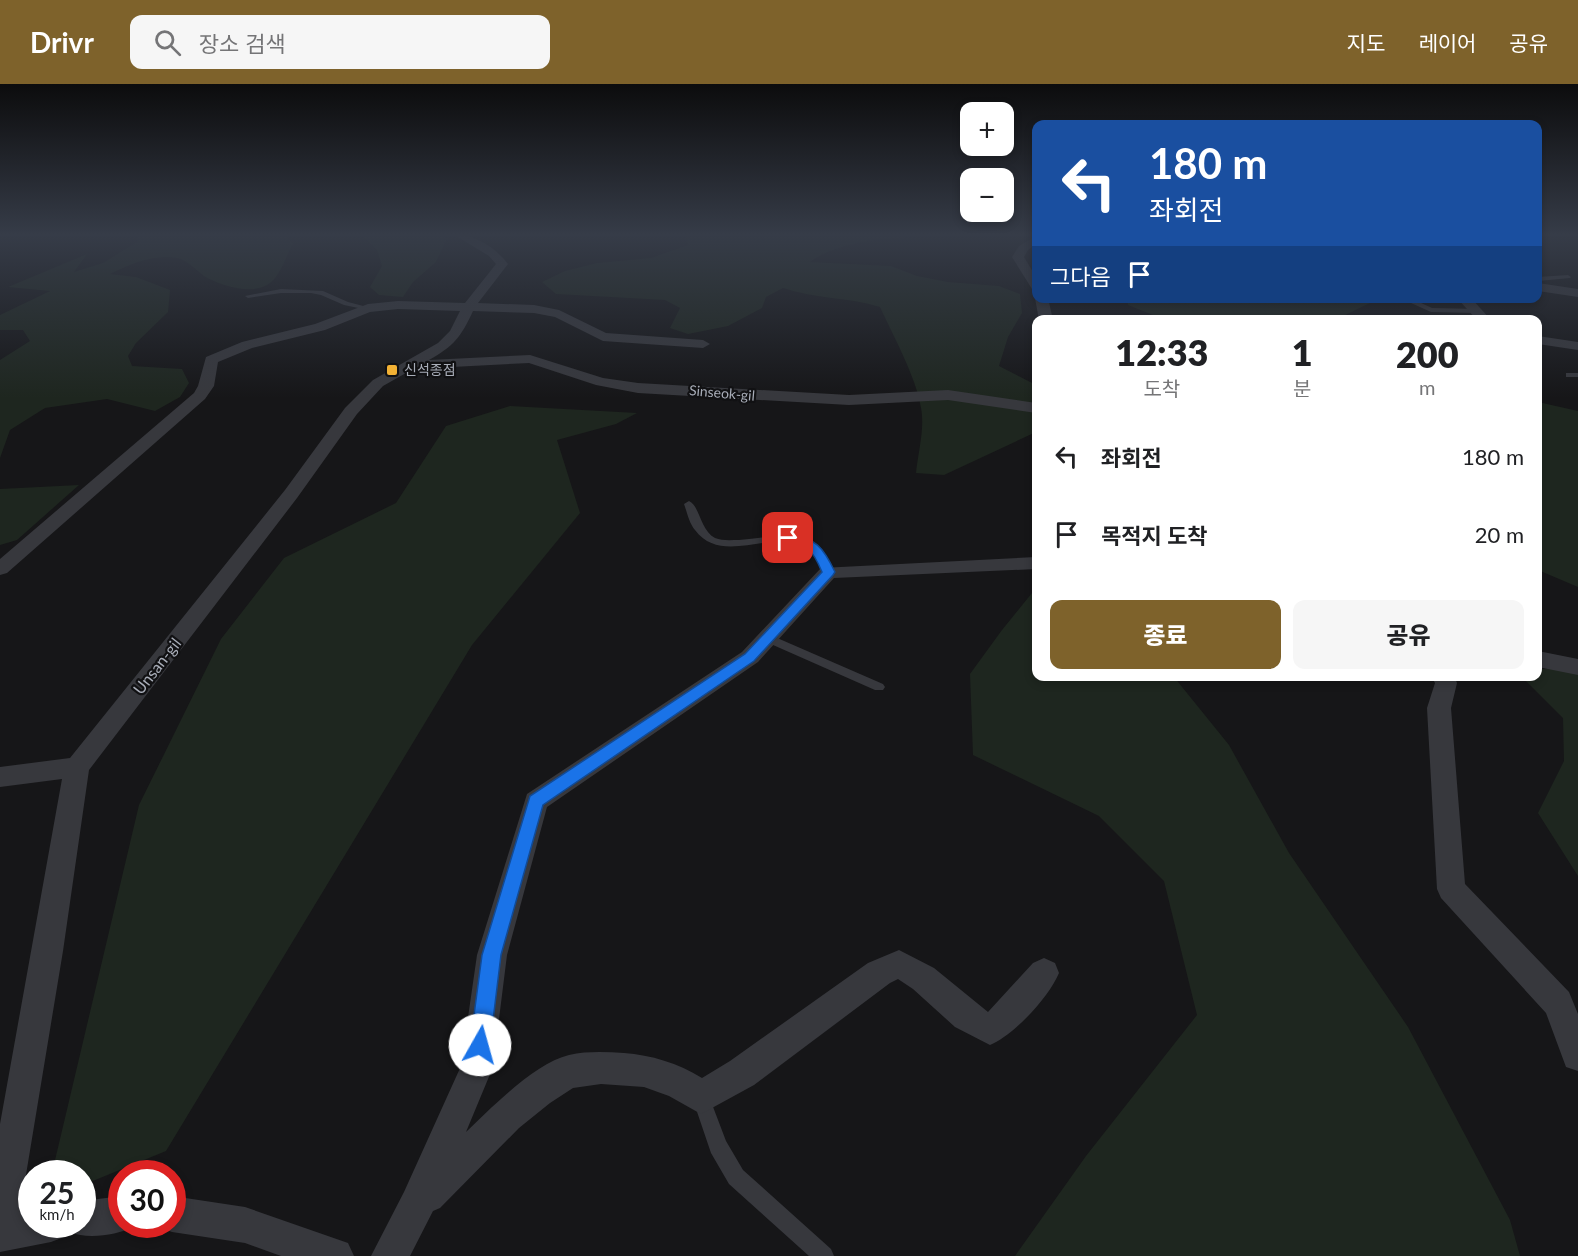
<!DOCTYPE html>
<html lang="ko">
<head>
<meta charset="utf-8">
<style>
	body { margin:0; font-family:Lato,"Noto Sans KR",sans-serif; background:#f6f6f6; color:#202124; height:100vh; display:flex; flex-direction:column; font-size:22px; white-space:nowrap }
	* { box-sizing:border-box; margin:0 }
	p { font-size:20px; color:#757577 }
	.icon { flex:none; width:33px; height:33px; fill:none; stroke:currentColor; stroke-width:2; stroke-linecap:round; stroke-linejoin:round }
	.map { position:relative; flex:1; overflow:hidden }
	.panel { position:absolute; left:1032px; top:231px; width:510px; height:366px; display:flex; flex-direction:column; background:#fff; border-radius:12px; box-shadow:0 3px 9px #0003 }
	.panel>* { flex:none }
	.hud { position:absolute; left:1032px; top:36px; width:510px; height:183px; border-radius:12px; box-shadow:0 3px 9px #0003; background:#1a4fa0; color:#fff; overflow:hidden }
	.tools { position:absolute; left:960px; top:18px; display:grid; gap:12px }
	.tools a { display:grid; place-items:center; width:54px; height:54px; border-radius:12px; background:#fff; box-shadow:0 3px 9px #0003; font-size:30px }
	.speed { position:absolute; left:18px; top:1076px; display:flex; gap:12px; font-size:30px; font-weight:700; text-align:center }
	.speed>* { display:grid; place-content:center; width:78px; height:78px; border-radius:50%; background:#fff; box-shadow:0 3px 9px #0003; line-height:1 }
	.speed small { font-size:15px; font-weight:400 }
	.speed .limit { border:9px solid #d22; background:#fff; color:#111 }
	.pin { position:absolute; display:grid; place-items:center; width:51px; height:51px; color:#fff; margin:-26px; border-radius:12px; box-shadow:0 3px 9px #0006 }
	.me { position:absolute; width:66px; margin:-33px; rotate:7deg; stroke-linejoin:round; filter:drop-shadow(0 0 4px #0008) }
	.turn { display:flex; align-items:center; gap:21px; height:126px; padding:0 18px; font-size:27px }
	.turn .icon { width:78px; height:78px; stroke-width:2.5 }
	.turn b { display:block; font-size:42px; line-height:51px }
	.then { display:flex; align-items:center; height:57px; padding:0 18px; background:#0003; gap:12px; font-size:22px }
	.eta { display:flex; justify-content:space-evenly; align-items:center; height:102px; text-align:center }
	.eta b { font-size:36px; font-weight:800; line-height:42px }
	.cta { display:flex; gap:12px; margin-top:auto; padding:12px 18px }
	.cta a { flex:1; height:69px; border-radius:12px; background:#7e622b; color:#fff; font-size:24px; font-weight:800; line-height:69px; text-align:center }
	.cta a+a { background:#f6f6f6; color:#202124 }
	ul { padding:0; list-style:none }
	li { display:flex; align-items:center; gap:18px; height:78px; padding:0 18px }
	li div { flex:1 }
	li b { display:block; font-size:22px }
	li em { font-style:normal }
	header { display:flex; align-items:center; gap:36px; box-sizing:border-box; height:84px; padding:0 30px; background:#7e622b; color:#fff }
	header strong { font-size:28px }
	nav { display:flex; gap:33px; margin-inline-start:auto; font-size:21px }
	.search { width:420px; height:54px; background:#f6f6f6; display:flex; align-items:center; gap:15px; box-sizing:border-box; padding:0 21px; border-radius:12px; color:#757577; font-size:22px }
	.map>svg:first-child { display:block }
</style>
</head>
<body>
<header>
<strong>Drivr</strong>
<div class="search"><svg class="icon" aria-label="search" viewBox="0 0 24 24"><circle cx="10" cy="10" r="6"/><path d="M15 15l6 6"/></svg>장소 검색</div>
<nav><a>지도</a><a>레이어</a><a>공유</a></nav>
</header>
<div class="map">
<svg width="1578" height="1172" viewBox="0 0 1578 1172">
	<rect width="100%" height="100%" fill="#161618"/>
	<path fill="#1e261f" d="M139 150H283L293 159C287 170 281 191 270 199 254 212 220 202 204 192 196 186 187 176 177 174 154 170 131 180 110 190L136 193 170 206 168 228 136 259 128 272 132 282 182 285 189 299 180 313 155 327 107 315 45 324 10 346 0 374V276L30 257 23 246H0V231L50 207 8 203 87 170 74 188 103 179 137 158Z
		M361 150H444L446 156 436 178 413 198 403 213 379 211 370 203 382 182 377 166Z
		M687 150H920C908 155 895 153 882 155 858 158 829 164 810 178L891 182 917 192 948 198 999 202 1020 210 1022 229 1008 253 999 282 1036 301V348L944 391 916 389C918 369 925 344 921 324 916 292 893 252 880 223 848 213 815 215 783 204L766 213 762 224 728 242 688 250 670 244 680 224 665 216 556 210 542 198 565 187 597 179 651 174 688 161Z
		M1128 215 1370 214 1372 218 1335 236 1163 235 1128 221Z
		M1538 318 1578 327V503L1538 486Z
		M510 322 637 329 616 340 557 356 580 429 472 561 166 1067 83 1101 82 1089H52L139 721 221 555 284 474 396 419 446 342Z
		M79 401 17 456 0 461V405Z
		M1036 504V592L1174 593 1229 661 1289 769 1408 943 1510 1136 1520 1172H1015L1086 1072 1197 931 1164 797 1099 732 973 671 970 590 1002 546Z
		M1538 585H1578V792L1538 729 1564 677 1563 634 1522 593 1538 592Z"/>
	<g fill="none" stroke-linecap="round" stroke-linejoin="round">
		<path fill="#37383d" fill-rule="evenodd" d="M1568 191 1571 193 1570 194 1538 197V193Z
			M281 205 323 207 348 218 371 224 368 226 344 221 321 211 311 209H281L248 214 245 212Z
			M1400 214H1410L1432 224 1478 225 1482 227 1478 229 1431 228Z
			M1566 289H1578V293H1566Z
			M689 417C700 422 700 446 715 454 722 457 731 456 739 456 778 453 818 439 833 488L832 490H824C821 484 820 475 815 470 782 436 725 486 695 446 689 439 687 428 684 420Z
			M768 550 883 600 885 603 883 606H875L764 557 762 554Z
			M701 1004 707 1007 726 1057 743 1086 831 1165 834 1172H809L729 1100 711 1069 692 1013 695 1007Z"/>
		<path fill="#37383d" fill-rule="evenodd" d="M453 150C474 150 495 163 508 180L478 219 534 221 559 226 606 249 703 256 710 260 703 264 603 257 555 233 534 229 473 227C461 253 454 262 429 276L530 271 603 294 638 299 849 311 948 306 1036 319V329L948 316 849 321 638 309 596 301 529 279 413 285 383 302 357 330 297 414 89 686 63 867 20 1127 32 1125V1140H82V1117L122 1112V1140H136L135 1143C115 1151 89 1156 69 1148L68 1145 64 1153 51 1158 0 1168V1040L62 695 0 703V683L70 674 285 406 345 324 373 296 438 259 450 247 460 227 398 225 370 228 325 246 252 264 218 278 214 302 205 315 7 489 0 491V475L194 309 198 302 206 273 242 258 315 240 368 220 398 217 465 219 496 180 489 172Z
			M1036 152V160L1028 166 1024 173 1036 193V206L1032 205 1012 173 1019 162Z
			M1538 199 1578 205V213L1538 207Z
			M1036 211V214H1048L1053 236H1039L1035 214Z
			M1457 214H1471L1491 236H1477Z
			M1538 252 1578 258V266L1538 260Z
			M1036 473V485L834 494 758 578 547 723 507 871 493 983 466 1048C491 1024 535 979 569 971 587 967 606 968 624 969 651 971 678 979 702 994L730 977 868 879 899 866 934 884 988 928 1033 879 1044 874 1055 879 1059 889C1049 913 1014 951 990 961L955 943 913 905 898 895 890 899 754 1001 701 1030 669 1012 644 1003 601 1000 573 1004 550 1019 519 1044 440 1124 433 1127 410 1172H371L404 1108 461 982 477 871 527 710 742 568 821 484Z
			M1538 567 1578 575V591L1538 583Z
			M1431 592H1454L1457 599 1451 624 1465 800 1569 908 1578 930V987L1566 983 1546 929 1441 814 1437 805 1427 624 1435 599Z
			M172 1112 245 1123 348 1159 354 1172H281L245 1159 172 1148 159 1143 158 1140H172Z"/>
	</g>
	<linearGradient id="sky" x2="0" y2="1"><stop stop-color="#0c0c0d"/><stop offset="0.48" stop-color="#363c48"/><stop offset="1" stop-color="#363c48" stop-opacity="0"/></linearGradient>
	<rect width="1578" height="314" fill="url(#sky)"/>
	<path fill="#1a73e8" stroke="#114b97" stroke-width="1.5" d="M788 450C816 454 823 463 835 488L833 491 754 577 543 721 501 871 490 961 487 968 480 970 473 968 470 961 482 871 530 712 745 570 822 488C812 464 808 462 783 456V451Z"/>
	<rect fill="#f2b134" stroke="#111113" stroke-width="2" x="386" y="280" width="12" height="12" rx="3"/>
	<g text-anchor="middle" stroke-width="4.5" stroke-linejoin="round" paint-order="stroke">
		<g font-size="14" fill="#a8adb8" stroke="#111113" text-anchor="start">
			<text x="404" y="291">신석종점</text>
		</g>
		<g font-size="14" fill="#a8adb8" stroke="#111113">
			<text transform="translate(722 309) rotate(5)" y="5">Sinseok-gil</text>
		</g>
		<g font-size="16" fill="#a8adb8" stroke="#111113">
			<text transform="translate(157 582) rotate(-52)" y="6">Unsan-gil</text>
		</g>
	</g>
</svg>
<div class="tools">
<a>+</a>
<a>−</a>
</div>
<div class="speed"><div>25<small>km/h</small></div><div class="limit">30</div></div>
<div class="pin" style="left:788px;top:454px;background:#d93025"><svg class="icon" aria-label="arrive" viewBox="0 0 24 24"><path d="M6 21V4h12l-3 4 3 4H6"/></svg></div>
<svg class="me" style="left:480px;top:961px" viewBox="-20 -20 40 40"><circle r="19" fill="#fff"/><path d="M0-13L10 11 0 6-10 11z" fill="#1a73e8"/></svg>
<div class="hud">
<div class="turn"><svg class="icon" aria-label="left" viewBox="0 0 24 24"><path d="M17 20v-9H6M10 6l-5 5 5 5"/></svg><div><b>180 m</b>좌회전</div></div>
<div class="then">그다음<svg class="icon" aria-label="arrive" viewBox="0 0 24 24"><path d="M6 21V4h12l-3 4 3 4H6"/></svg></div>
</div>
<section class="panel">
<div class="eta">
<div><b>12:33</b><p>도착</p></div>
<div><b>1</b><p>분</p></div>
<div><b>200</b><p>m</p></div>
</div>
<ul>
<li><svg class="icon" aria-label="left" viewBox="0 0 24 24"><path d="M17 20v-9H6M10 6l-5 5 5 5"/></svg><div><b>좌회전</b></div><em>180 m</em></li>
<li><svg class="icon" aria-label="arrive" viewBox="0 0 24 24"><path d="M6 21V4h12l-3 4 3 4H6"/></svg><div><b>목적지 도착</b></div><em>20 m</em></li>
</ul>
<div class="cta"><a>종료</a><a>공유</a></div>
</section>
</div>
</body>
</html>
